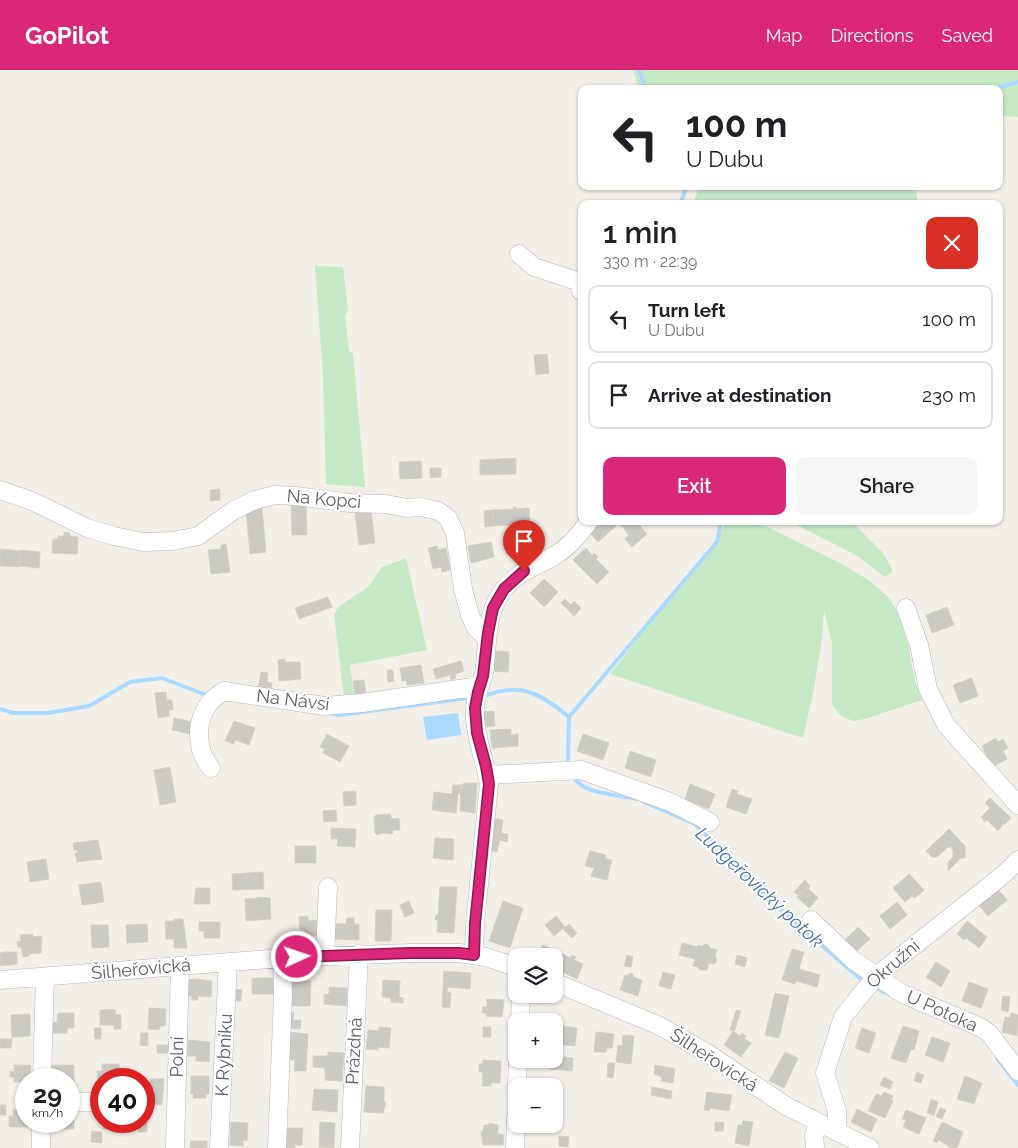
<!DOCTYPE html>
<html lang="en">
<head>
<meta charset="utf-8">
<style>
	body { margin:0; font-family:Raleway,sans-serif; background:#f6f6f6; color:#202124; height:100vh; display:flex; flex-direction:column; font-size:19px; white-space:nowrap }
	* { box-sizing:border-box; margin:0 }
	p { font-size:16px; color:#757577 }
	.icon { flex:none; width:28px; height:28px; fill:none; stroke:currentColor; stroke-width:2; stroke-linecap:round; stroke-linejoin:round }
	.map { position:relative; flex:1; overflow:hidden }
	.details { position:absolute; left:578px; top:130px; width:425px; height:325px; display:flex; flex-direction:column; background:#fff; border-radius:10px; box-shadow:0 1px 4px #0004 }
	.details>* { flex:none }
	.banner { position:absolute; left:578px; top:15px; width:425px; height:105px; border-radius:10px; box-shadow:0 1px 4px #0004; background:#fff; color:#202124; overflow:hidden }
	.tools { position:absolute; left:508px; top:878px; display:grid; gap:10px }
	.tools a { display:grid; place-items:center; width:55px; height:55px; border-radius:10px; background:#fff; box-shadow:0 1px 4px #0004; font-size:25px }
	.speed { position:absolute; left:15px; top:998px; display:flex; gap:10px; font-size:25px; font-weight:700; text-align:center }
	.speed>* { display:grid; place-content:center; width:65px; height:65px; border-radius:50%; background:#fff; box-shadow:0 1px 4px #0004; line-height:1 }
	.speed small { font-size:12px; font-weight:400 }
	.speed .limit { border:8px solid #d22; background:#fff; color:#111 }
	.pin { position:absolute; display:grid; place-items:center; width:42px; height:42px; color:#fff; margin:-51px -21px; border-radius:50% 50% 50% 0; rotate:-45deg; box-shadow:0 0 5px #0007 }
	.pin .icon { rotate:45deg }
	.me { position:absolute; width:55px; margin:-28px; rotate:87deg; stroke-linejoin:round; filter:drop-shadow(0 0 4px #0008) }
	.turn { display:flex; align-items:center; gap:18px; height:105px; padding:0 25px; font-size:22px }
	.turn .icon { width:65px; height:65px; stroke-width:2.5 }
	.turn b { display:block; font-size:35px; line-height:42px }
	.round { display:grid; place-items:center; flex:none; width:52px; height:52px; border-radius:10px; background:#f6f6f6 }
	.headline { display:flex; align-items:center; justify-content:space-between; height:85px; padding:0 25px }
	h1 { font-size:30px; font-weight:600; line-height:38px }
	.action { display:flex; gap:10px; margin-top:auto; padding:10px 25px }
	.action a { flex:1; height:58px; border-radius:10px; background:#db2777; color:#fff; font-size:20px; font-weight:600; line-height:58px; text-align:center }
	.action a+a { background:#f6f6f6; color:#202124 }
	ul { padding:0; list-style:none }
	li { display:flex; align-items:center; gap:15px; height:68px; margin:0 10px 8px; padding:0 15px; border:2px solid #e0e0e0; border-radius:10px }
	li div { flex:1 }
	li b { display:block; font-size:19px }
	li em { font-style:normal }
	header { display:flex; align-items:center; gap:30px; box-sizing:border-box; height:70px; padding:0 25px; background:#db2777; color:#fff }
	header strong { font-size:24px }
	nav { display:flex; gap:28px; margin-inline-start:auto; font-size:18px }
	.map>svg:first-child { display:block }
</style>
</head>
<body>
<header>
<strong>GoPilot</strong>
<nav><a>Map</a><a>Directions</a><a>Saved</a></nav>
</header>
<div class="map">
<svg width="1018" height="1078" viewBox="0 0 1018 1078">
	<rect width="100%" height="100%" fill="#f1efe8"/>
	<path fill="#c5e8c5" d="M633 0H1018V47L999 46V19H639Z
		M699 116H915L918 134H693Z
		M315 196 343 197 348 241 345 245 349 281 353 283 365 417 326 414 323 306Z
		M725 451H748L772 459 842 494 870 511 888 527 899 544 908 575 915 611 922 630 865 649 853 651 841 646 832 634V573L824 541 822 568 814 618 803 668 610 604 647 557 715 477Z
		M789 451H851L883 483 892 499 891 503 885 507 856 485Z
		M406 488 427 580 350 595 354 626 344 627 334 545 338 537 368 517 382 497Z"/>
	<path fill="#aadaff" d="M458 643 461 665 427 670 423 647Z"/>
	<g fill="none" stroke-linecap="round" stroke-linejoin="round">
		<path stroke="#aadaff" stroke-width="4" d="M639 0 646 19
			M994 19 1018 12
			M681 134 685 120 683 116
			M482 627C520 611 540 623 569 647L568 691 570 696
			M0 639 13 643H48L89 636 130 612 162 608 209 626
			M330 643 339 645 468 628
			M569 647 717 472 721 451
			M573 705C579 724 620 725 638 729
			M644 732 695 754 776 836 863 911
			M874 917 890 925
			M997 988 1018 1015"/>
	</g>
	<path fill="#cccac5" stroke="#d6d1c6" d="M547 284 549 303 536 305 534 285Z
		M516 388V404L480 405V390Z
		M421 391 422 408 400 409 399 392Z
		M430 398H441V407L430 408Z
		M220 419V430L210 431V420Z
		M291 430H306L307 465H292Z
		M513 437H516V439L529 438 530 454 494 456 493 440 513 439Z
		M262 438 266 482 250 484 246 439Z
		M371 440 375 473 359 475 355 442Z
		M493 440 494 456 485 457 484 441Z
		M604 451H614L617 455 598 472 590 463Z
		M618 451H636L647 464 632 477 625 469 629 465Z
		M64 462 70 463V466L78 467 77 484 52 483 53 469H57L58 466H64Z
		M491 472 494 487 471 493 468 476Z
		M226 474 230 502 211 504 208 480 221 479V475Z
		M437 476 438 480 446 478 450 500 442 502 441 497 433 499 428 478Z
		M586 478 592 485 594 483 598 487 596 489 609 502 597 514 573 490Z
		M0 479 20 481 19 497 0 496Z
		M20 480 40 482 39 498 18 496Z
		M544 509 558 522 544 537 530 523Z
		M328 527 332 537 299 549 295 538Z
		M565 529 571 535 574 531 581 538 574 546 561 533Z
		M947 537 954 555 932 563 926 545Z
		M494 581 509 582 508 602 493 601Z
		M285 589V592H300L301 609 279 611 278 590Z
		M461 591 464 601 455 604 456 608 451 610 450 605 436 609 433 599Z
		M421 595 424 613 407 615 406 610 402 611 400 598Z
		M387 600H393L394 611 388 612Z
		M261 602 268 603 267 612 272 613 271 622 258 620Z
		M972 608 978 626 960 633 953 615Z
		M364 610 366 624 355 626 353 611Z
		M166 622 167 630H172L173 640H169V646L158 648 155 623Z
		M494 641 495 656 486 657 485 648H483V642Z
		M174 648 197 653 195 665 172 660Z
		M234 651 255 658 249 675 235 670 234 674 225 671Z
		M511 659V665L518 664V676L492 678 490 660Z
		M327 664 349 676 340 692 323 683 325 679 320 677Z
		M583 664 609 673 603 690 577 681Z
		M996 668 998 672 1003 669 1008 678 1003 681 1007 689 992 697 982 676Z
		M630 681 656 690 651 707 625 698Z
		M170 697 171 703 155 706 154 700Z
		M171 703 176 732 160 735 155 706Z
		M465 713H477L475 743 460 741 461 715Z
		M690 714 715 724 709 739 685 729Z
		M453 715H461V724H458L456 743 432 740 434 722 452 724Z
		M732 719 738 721 737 724 752 729 746 744 726 737Z
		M356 721V735L344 736 343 722Z
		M990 728 1011 748 1004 755 1003 754 998 761 987 750 985 752 981 747 990 738 985 733Z
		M336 740 337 751 324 752 323 741Z
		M390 744 392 749 399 748 400 760H393L392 764 382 763 377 765 375 763 374 747 376 745Z
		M493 748 503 750 501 763 508 764 507 772 500 770 497 782 487 780Z
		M331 758 356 759 355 777 337 776 338 769H331Z
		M949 759 965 776V788H961L948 801V792L953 787V780L951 777H948L937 787H932L926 781Z
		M435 768 454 769 453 790 433 788Z
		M98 770 102 789 76 792 77 791 75 783H78L77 780H74L73 773Z
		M295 776H316V793H295Z
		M590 781 606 785 605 788 612 790 607 810 591 806 594 798 585 796Z
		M46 789 49 809 30 812 27 792Z
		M263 802 264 819 233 820 232 804Z
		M909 804 924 820 915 828 912 826 905 832 893 818Z
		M805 810 810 816 799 826 794 822Z
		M101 812 104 832 82 835 79 815Z
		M440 817H457L454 863 437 862 438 850H435L436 845H438Z
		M807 817 818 828 809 838 797 827Z
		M196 818H210V834H194Z
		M997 818 1007 830 988 846 977 833Z
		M257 827 270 828 271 849 246 851 245 829 257 828Z
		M409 831 414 843 405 847 400 835Z
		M503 831 523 838 510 878 489 871Z
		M897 832 907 845 890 859 880 846Z
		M376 840H392L391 871H375Z
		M308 846V851L319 850 320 865 305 866 304 860H300L299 847Z
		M556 846 565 857 554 866 545 855Z
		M347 848H354V854H359V870L332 869 333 853 346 854Z
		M174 849H183L187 878H174V869H166L165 851H174Z
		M967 851 987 867 979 878 966 868 964 870 957 864Z
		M199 852H220V868H204V861H199Z
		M147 854 148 872 127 873 126 855Z
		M569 854 577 863 572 868 563 859Z
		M91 855H108L109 877 92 878Z
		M858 857 870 869 857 881 852 876 849 879 843 872Z
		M33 864V867L42 866 41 883 29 884V886L23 887 21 877H18L17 872 21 871 20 865Z
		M682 873 698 877V875L702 876 705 874 708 875 710 878 717 880 715 886 717 889 716 892 713 894 709 893 707 900H700L698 897 693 896 695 889 679 885Z
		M543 875 571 888 572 885 576 887 574 890 583 894 577 909 554 898V886H537Z
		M792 879 804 882 799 899 820 905 817 917 796 911 795 914 782 910Z
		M4 882H17V894L0 896V883Z
		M627 885 633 887 631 897 624 896Z
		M737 885 747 888 745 897 735 894Z
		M936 892 950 901 941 917 926 907Z
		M444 901 471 903 470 919 448 917 447 922 451 923 450 938 442 937Z
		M663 902 675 905 671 919 659 916Z
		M629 903 633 904V907L642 910 638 926 620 920 625 905 629 906Z
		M252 908H277L276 924H252Z
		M195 909 212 911 211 927 198 926V930H192V926H187V910Z
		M289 910 311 911 310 936H289Z
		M383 910 400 911 399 927 403 928V933L391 932V928L382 927Z
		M969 912 988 919 981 938 962 931Z
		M329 917 347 918 346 936 324 934V924H329Z
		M231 919 242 920 241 931 230 930Z
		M775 923 789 926 779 968 765 965Z
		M1003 926 1010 927 1008 942 1001 940Z
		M487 929 504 930 502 947 486 946V943H482L483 937H487Z
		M149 938 166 939 165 956H160L159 960 148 959Z
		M115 939 116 945 121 944V959H114V955H100V940Z
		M736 940 741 941 734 962 730 960Z
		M286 942H294L293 950H301L300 959 285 958Z
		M58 943H74V958H67V963H51L50 953 57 952Z
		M1011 943 1018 945 1017 966 1002 962 1005 947 1010 948Z
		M30 944V966L12 967 11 945Z
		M528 944 546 946V951H527Z
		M560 956 577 958 575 976 557 974Z
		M903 956 919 961 914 980 911 979 906 993 891 988Z
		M379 957 391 958 389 978 378 977V980L366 979 368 960 379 961Z
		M483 957H491V967H483Z
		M94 958H101V969H95Z
		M862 958 876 963 869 983 855 978Z
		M733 961 740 966 742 963 746 966 744 969 751 973 741 987 724 975Z
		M289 962 308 964 306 1001H294L295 990H287Z
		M596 962 614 964 612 978H607L606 982H594Z
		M141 963H148V976L140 975Z
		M623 965 634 966 631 994 616 992 618 975 622 976Z
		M932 967 950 973 943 992 925 985Z
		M0 969H12L11 978H0Z
		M188 970 210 972 209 992 196 991V986H187Z
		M157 975H169V983H157Z
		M328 982 344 983 342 1011 325 1010V998L313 997V986H328Z
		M785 982 798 988 784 1018 769 1011Z
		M554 986 573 988 572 1001 550 999 551 989H554Z
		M483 990 501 991 500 1013H491V1016H482L483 1002H479V994H483Z
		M608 993H615L613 1008 607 1007Z
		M102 994H119L120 1009H98L97 1001H102Z
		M14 995H31L30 1009H26V1012H14V1007H10V1001L14 1002Z
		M52 995H74V1012H69V1009H52Z
		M655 995 675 999 673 1013 661 1011 662 1007 654 1004Z
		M917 1002 924 1005 921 1013 914 1011Z
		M191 1006H209V1024H206V1028H193L194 1024H191Z
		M965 1006 982 1013 974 1034 957 1029Z
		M884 1007 893 1012 890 1019 880 1015Z
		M150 1009H164L162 1035 144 1034V1017H150Z
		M366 1016 384 1017V1031L386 1033 383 1043 364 1042Z
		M652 1017 672 1021 671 1029 651 1025Z
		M314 1019 338 1020 337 1042 312 1040Z
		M707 1022 732 1025 729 1041 710 1038 709 1041 704 1040Z
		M884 1022 893 1026 891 1030 893 1031 885 1048 868 1041 876 1024 882 1026Z
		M931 1029 938 1032 934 1046 927 1043Z
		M0 1035H6V1045H0Z
		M940 1038 946 1040 942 1049 936 1047Z
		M857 1039 877 1049 871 1062 851 1052Z
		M13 1040H26V1051H30V1057H9V1046H13Z
		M906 1040 926 1048 919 1064 903 1057 906 1050 902 1049Z
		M69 1042H74V1059H57V1057H53V1051H69Z
		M144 1042H147V1062H138L139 1051H144Z
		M103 1051H119V1059H103Z
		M743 1051 753 1052 749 1076 735 1073 738 1055H742Z
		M231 1052 248 1053 247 1071 243 1070V1076L230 1075Z
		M320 1052 335 1053 334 1078 319 1077Z
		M715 1052H724L723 1061H715Z
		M942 1052 963 1062 957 1078H948L949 1076 938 1070 937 1073 933 1071Z
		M489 1053 498 1055V1064L504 1065 503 1075H483L481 1061H483L484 1055H488Z
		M286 1058H303L302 1075H295V1078H286Z
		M92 1061 102 1062V1073L91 1072Z
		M559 1066 569 1067 568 1077 559 1076Z
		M191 1071H207V1078H190Z"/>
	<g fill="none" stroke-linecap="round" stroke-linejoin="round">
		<g stroke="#b5b8bc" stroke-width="19">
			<path id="minor" d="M519 184 534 197 580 212 581 221
				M0 420 32 431 87 458 114 466 143 472 173 471 198 466 234 440 255 430 275 425 296 426 350 433 386 434 407 438 421 437 438 441 448 448 455 463 463 519 470 545 476 558 487 568
				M906 538 919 575 928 619 946 655 1018 735
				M211 698C195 679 195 650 211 631 215 627 220 624 224 621L324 636 362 633 480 616
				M488 705 581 700 670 732 710 752
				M811 850 853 890 903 924 980 957 989 963 1018 1001
				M325 885 328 817
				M474 885 475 854 489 714C486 697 480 680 477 663 474 649 474 634 478 621 479 615 483 609 484 603 488 575 485 542 504 519 517 502 536 497 554 486 568 478 580 464 589 451
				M0 910 282 888 410 883H459L486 887 516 897
				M554 912 660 956 707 983 786 1036 870 1078
				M520 951 521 924
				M42 1009 45 907
				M517 1016 518 989
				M69 1032H101
				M837 1062V1041L825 1003 843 947 876 906 1004 804 1018 790
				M41 1078V1051
				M175 1078 180 896
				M219 1078 228 892
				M277 1078 283 925 282 888
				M350 1078 359 884
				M515 1078 516 1047
				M815 1078 814 1065 819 1054"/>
		</g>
		<use href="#minor" stroke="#fff" stroke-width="18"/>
	</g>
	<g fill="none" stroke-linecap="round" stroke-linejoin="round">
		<g stroke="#8e194d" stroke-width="12">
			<path id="route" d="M297 887 410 883H459L474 885 475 854 489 714 486 696 477 663 475 638 478 622 483 606 488 563 493 538 504 519 524 501"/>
		</g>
		<use href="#route" stroke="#db2777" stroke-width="9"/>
	</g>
	<g text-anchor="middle" stroke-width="4" stroke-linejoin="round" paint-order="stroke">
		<g font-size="18" fill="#5f6368" stroke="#fff">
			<text transform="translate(324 429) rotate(5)" y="6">Na Kopci</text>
			<text transform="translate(293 630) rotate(7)" y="6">Na Návsi</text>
			<text transform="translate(893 894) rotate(-41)" y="6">Okružní</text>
			<text transform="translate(141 899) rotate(-5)" y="6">Šilheřovická</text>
			<text transform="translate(942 941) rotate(24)" y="6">U Potoka</text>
			<text transform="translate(354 981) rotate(-87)" y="6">Prázdná</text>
			<text transform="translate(224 985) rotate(-87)" y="6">K Rybníku</text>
			<text transform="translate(177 987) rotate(-89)" y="6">Polní</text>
			<text transform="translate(714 990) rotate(33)" y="6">Šilheřovická</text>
		</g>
		<g font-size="19" font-style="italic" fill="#4174aa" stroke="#fff">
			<text transform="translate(760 817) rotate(43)" y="7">Ludgeřovický potok</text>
		</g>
	</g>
</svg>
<div class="tools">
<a><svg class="icon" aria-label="layers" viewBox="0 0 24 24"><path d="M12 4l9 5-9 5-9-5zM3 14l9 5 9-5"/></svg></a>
<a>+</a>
<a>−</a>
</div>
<div class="speed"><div>29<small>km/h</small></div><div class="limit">40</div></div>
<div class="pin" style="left:524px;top:501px;background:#d93025"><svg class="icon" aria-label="arrive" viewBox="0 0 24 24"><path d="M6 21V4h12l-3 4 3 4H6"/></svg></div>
<svg class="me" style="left:297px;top:887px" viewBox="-20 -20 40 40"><circle r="17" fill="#db2777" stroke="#fff" stroke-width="3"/><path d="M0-11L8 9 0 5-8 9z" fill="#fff"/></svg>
<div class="banner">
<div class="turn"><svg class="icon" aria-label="left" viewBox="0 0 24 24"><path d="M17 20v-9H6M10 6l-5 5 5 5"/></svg><div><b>100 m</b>U Dubu</div></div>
</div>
<section class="details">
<div class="headline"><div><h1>1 min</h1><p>330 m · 22:39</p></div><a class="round" style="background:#d93025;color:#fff"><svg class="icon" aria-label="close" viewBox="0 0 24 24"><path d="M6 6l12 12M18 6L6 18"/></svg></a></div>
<ul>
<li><svg class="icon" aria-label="left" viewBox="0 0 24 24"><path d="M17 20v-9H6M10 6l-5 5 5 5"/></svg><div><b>Turn left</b><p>U Dubu</p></div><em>100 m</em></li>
<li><svg class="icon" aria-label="arrive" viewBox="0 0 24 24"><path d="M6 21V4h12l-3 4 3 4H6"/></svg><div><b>Arrive at destination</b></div><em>230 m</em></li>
</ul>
<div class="action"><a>Exit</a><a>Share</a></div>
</section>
</div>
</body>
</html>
